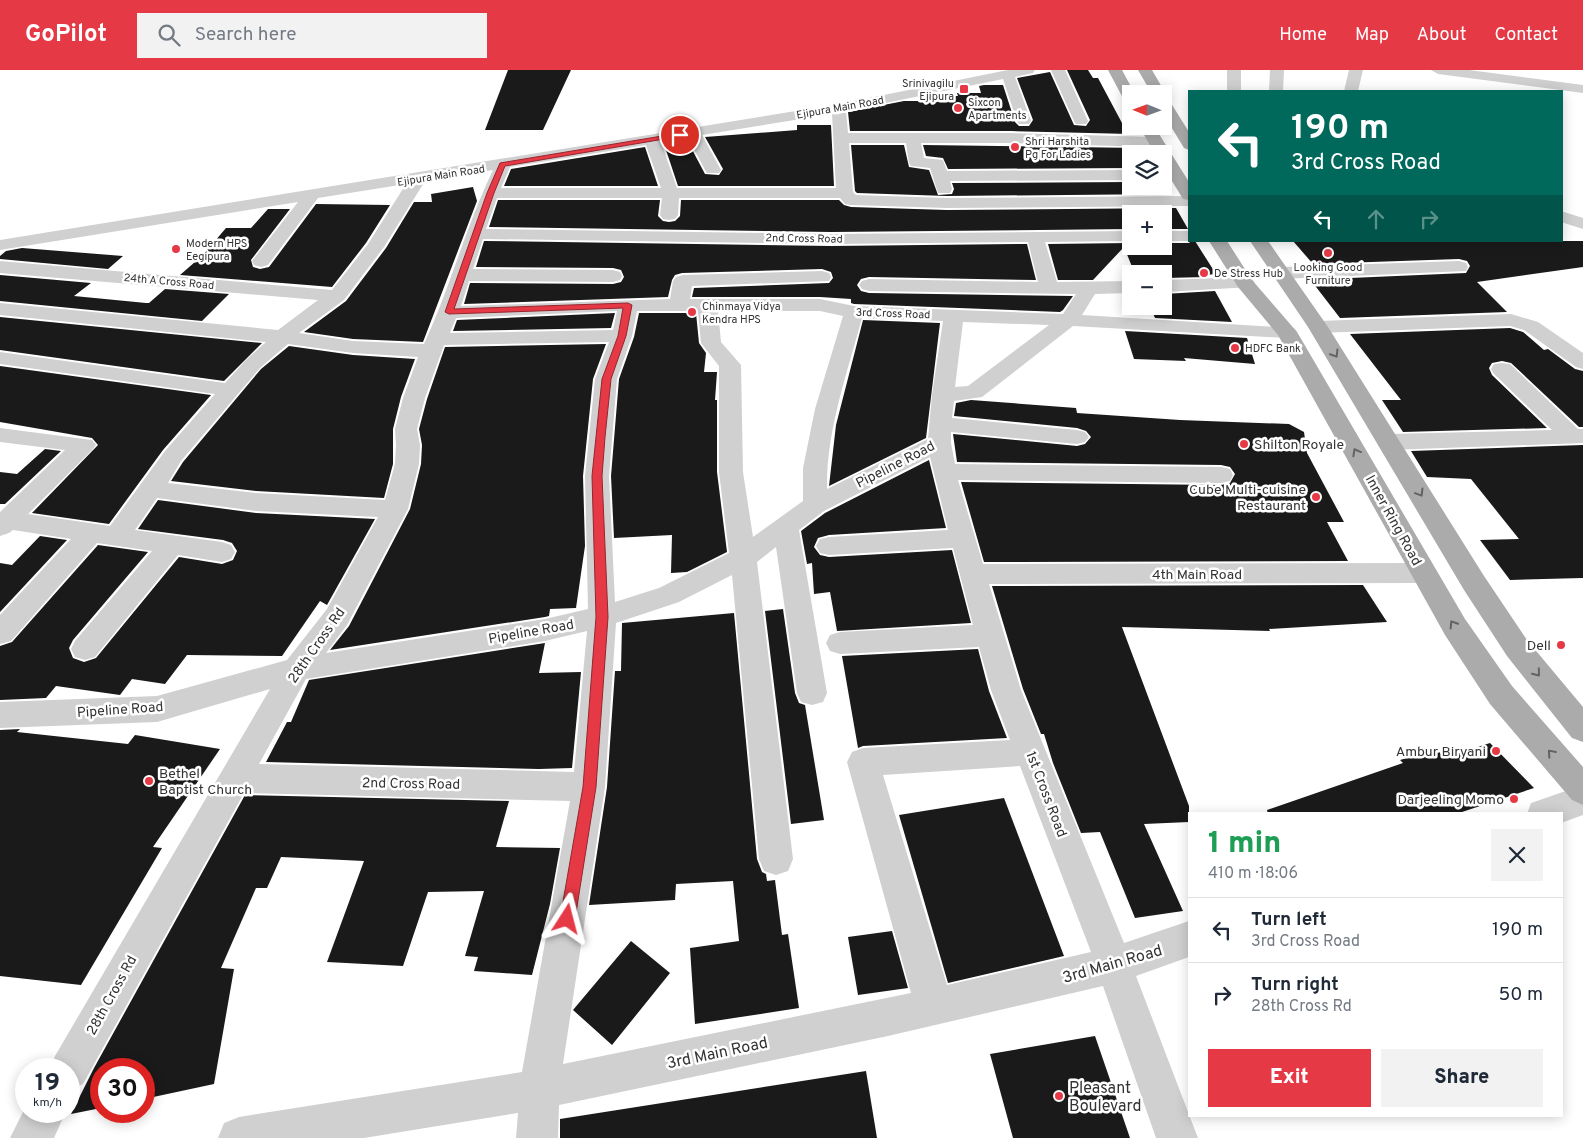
<!DOCTYPE html>
<html lang="en">
<head>
<meta charset="utf-8">
<style>
	body { margin:0; font-family:Overpass,sans-serif; background:#f2f2f3; color:#1f2937; height:100vh; display:flex; flex-direction:column; font-size:19px; white-space:nowrap }
	* { box-sizing:border-box; margin:0 }
	p { font-size:16px; color:#747a83 }
	.icon { flex:none; width:28px; height:28px; fill:none; stroke:currentColor; stroke-width:2; stroke-linecap:round; stroke-linejoin:round }
	.map { position:relative; flex:1; overflow:hidden }
	.side { position:absolute; left:1188px; top:742px; width:375px; height:305px; display:flex; flex-direction:column; background:#fff; border-radius:0px; box-shadow:0 2px 12px #0003 }
	.side>* { flex:none }
	.hud { position:absolute; left:1188px; top:20px; width:375px; height:152px; border-radius:0px; box-shadow:0 2px 12px #0003; background:#00695c; color:#fff; overflow:hidden }
	.needle { width:32px; rotate:271deg }
	.fabs { position:absolute; left:1122px; top:15px; display:grid; gap:10px }
	.fabs a { display:grid; place-items:center; width:50px; height:50px; border-radius:0px; background:#fff; box-shadow:0 2px 12px #0003; font-size:25px }
	.speed { position:absolute; left:15px; top:988px; display:flex; gap:10px; font-size:25px; font-weight:700; text-align:center }
	.speed>* { display:grid; place-content:center; width:65px; height:65px; border-radius:50%; background:#fff; box-shadow:0 2px 12px #0003; line-height:1 }
	.speed small { font-size:12px; font-weight:400 }
	.speed .limit { border:8px solid #d22; background:#fff; color:#111 }
	.pin { position:absolute; display:grid; place-items:center; width:42px; height:42px; color:#fff; margin:-21px; border:2px solid #fff; border-radius:50%; box-shadow:0 1px 5px #0007 }
	.me { position:absolute; width:55px; margin:-28px; rotate:9deg; stroke-linejoin:round; filter:drop-shadow(0 0 4px #0008) }
	.turn { display:flex; align-items:center; gap:18px; height:105px; padding:0 20px; font-size:22px }
	.turn .icon { width:65px; height:65px; stroke-width:2.5 }
	.turn b { display:block; font-size:35px; line-height:42px }
	.lanes { display:flex; align-items:center; height:48px; padding:0 20px; background:#0003; justify-content:center; gap:25px; direction:ltr }
	.lanes .off { opacity:.35 }
	.round { display:grid; place-items:center; flex:none; width:52px; height:52px; border-radius:0px; background:#f2f2f3 }
	.summary { display:flex; align-items:center; justify-content:space-between; height:85px; padding:0 20px }
	h1 { font-size:30px; font-weight:800; line-height:38px; color:#1e9e55 }
	.action { display:flex; gap:10px; margin-top:auto; padding:10px 20px }
	.action a { flex:1; height:58px; border-radius:0px; background:#e63946; color:#fff; font-size:20px; font-weight:800; line-height:58px; text-align:center }
	.action a+a { background:#f2f2f3; color:#1f2937 }
	ul { padding:0; list-style:none }
	li { display:flex; align-items:center; gap:15px; height:65px; padding:0 20px; border-top:1px solid #e0e1e3 }
	li div { flex:1 }
	li b { display:block; font-size:19px }
	li em { font-style:normal }
	header { display:flex; align-items:center; gap:30px; box-sizing:border-box; height:70px; padding:0 25px; background:#e63946; color:#fff }
	header strong { font-size:24px }
	nav { display:flex; gap:28px; margin-inline-start:auto; font-size:18px }
	.search { width:350px; height:45px; background:#f2f2f3; display:flex; align-items:center; gap:12px; box-sizing:border-box; padding:0 18px; border-radius:0px; color:#747a83; font-size:19px }
	.map>svg:first-child { display:block }
</style>
</head>
<body>
<header>
<strong>GoPilot</strong>
<div class="search"><svg class="icon" aria-label="search" viewBox="0 0 24 24"><circle cx="10" cy="10" r="6"/><path d="M15 15l6 6"/></svg>Search here</div>
<nav><a>Home</a><a>Map</a><a>About</a><a>Contact</a></nav>
</header>
<div class="map">
<svg width="1583" height="1068" viewBox="0 0 1583 1068">
	<rect width="100%" height="100%" fill="#fff"/>
	<path fill="#1a1a1a" d="M508 0H571L543 60H485Z
		M1067 0H1088L1093 8H1098L1122 53H1125L1131 64 1011 61H850L848 42 904 31H931L930 26H958L957 23H981L979 16 984 15H1003L1015 52 1019 56H1029L1033 50 1017 8 1050 2 1074 55 1086 56 1090 50Z
		M797 55H831L834 116H678L664 74 687 70 705 104 719 105 723 99 705 67 797 60Z
		M851 75H904L909 97 929 100 938 125 952 124 954 119 952 113 1131 112V116H1164L1169 124 947 126 857 123 855 121Z
		M923 75 1140 78 1143 84H1131V98L948 99 943 88 926 86Z
		M645 77 658 116H504L511 99Z
		M473 117 477 131 423 272 353 269 304 262 346 231 386 178 414 132H432L431 124Z
		M498 130H660L658 146 663 151 669 152 675 151 680 146 681 130H839L844 135 851 137 947 140 1176 138 1188 159H1164V144H1131V159L831 162 489 157Z
		M316 134 390 135 366 173 332 217 180 205 203 185 226 158H251L268 139H290L251 190 253 197 260 199 269 197Z
		M484 171 831 176 1027 174 1036 210 869 207 861 209 857 215 861 221 869 223 1073 226 1063 240 1060 242 854 234 851 233V229L820 227H692L694 218 829 213 833 208 831 202 822 199 682 203 675 205 672 210 668 227 464 234 470 213 613 214 621 212 624 207 621 200 613 198 476 197Z
		M1191 171H1195L1216 204 1206 205 1207 207 1164 208V204H1135L1124 177 1093 210H1058L1048 174 1131 173V176H1164V173H1189Z
		M1293 171H1583V197L1477 212 1507 242 1340 248 1313 213H1331L1327 209 1466 203 1470 196 1467 191 1459 189 1313 194Z
		M22 178 123 186 108 199 0 189V186L6 181Z
		M0 205 91 213 74 226 146 233H149L165 219 229 224 202 251 0 231Z
		M1215 221 1232 252 1155 248 1150 236H1164V224Z
		M615 243 611 258 453 261 457 250Z
		M639 243H696L699 273 706 283 704 302H717L715 330H717V402L727 482 687 502 671 503 672 465 614 468 611 406 619 309 634 267Z
		M0 247 262 273 224 311 0 280Z
		M863 250 940 253 926 368 829 416 836 355Z
		M1510 258 1523 262 1544 280 1548 279 1575 299 1583 301V357H1579L1511 293 1502 291 1492 293 1489 298 1492 305 1547 358 1403 362 1382 330H1401L1350 264Z
		M1125 261 1247 268 1255 294 1184 288 1186 291 1134 289Z
		M606 274 593 309 583 406 585 476 576 538 550 539 549 546 545 547 330 580 349 556 410 439 421 394 422 375 419 359 427 329 445 277Z
		M289 276 353 285 415 289 401 327 393 359V394L384 428 256 421 171 411 183 392 261 299Z
		M0 296 211 325 163 380 109 454 32 443 98 375 92 368 0 352Z
		M971 330 1076 338 1077 343 1180 350 1289 354 1304 362 1307 383 1344 452H1327L1348 491 984 492 961 412 1221 415 1230 413 1235 404 1230 397 1221 395 957 392 953 364 1077 376 1085 374 1091 367 1086 361 1077 358 954 346 956 333Z
		M1583 375V508L1510 510 1480 470 1519 469 1471 409 1427 407 1411 381Z
		M45 379 61 381 5 434H0V402L17 404Z
		M929 390 946 458 829 465 818 468 814 477 820 485 829 487 952 480 971 553 837 561 830 522 814 524 812 493 807 494 801 461 825 443Z
		M158 430 256 443 375 449 327 535 320 531 282 586 187 585 165 614 132 609 120 625 56 616 46 628 0 630V576L12 572 98 475 148 482 73 570 69 578 73 588 84 592 96 588 179 487 222 494 233 490 237 481 232 473 223 470 138 459Z
		M40 466 67 470 0 542V493L12 495Z
		M1363 515 1387 552 1269 559 1270 561 1122 557 1189 736V752L1144 754 1183 841 1135 848 1100 762 1081 763 1053 693 1044 664H1041L1023 619 992 516Z
		M783 539 795 623 799 633 805 635 824 750 791 754 765 541Z
		M734 543 757 789 762 802 766 804 767 811 775 810 782 865 788 864 799 938 695 954 690 878 739 871 733 811 676 814 675 830 589 835 607 717 615 601H621L622 553Z
		M545 573 539 603 581 602 572 698 539 699 266 692 287 652H291L309 610Z
		M978 579 989 621 1007 668 863 676 858 678 842 586Z
		M20 659 17 662 128 674 135 665 220 679 153 777 162 778 81 915 0 906V660Z
		M1490 673 1534 718 1456 744H1268L1267 740 1403 693 1400 690 1437 679 1444 688Z
		M245 725 509 731 496 777 560 778 550 834 532 905 474 901 478 887 465 886 484 821 428 822 403 896 327 892 364 791 281 787 267 818H256L221 898 234 899 214 1014 144 1029V999H101V1038L71 1044 94 998Z
		M1004 728 1064 886 948 913 899 745Z
		M892 861 908 918 858 925 848 867Z
		M631 871 670 903 612 975 573 940Z
		M1095 966 1130 1068H1013L990 984Z
		M866 1001 877 1068H560V1049Z"/>
	<g fill="none" stroke-linecap="round" stroke-linejoin="round">
		<path fill="#d0d0d0" fill-rule="evenodd" d="M1008 0H1035L1033 3 1015 7 1031 51 1029 54H1019L1017 51 1003 9 846 41 848 63H1011L1155 67 1160 69 1163 72 1160 75 1155 77 1011 73H921L924 88 943 90 947 101 1131 100V110L950 111 952 119 950 123H938L930 98 911 96 909 93 906 73H849L853 122 856 125 947 128 1189 126V136L947 138 851 135 845 134 840 128H679L678 145 675 149 669 150 663 149 660 145 662 128H497L486 159 831 164 1131 161V171L1045 172 1057 212 1131 211V223L1095 224 1082 245 1294 258 1297 262 1294 266 1287 268 1073 256 982 327 954 331 952 348 1077 360 1085 362 1089 367 1085 372 1077 374 951 362V373L955 394 1221 397 1230 399 1233 405 1230 411 1221 413 958 410 983 494 1423 493 1432 496 1436 503 1432 510 1423 513 989 514 1021 620 1124 873 1189 851V887L1136 906 1198 1068H1156L1103 916 888 966 559 1035 558 1068H516L518 1043 364 1068H218L224 1053 239 1047 522 1002 570 731 244 723 83 1014 69 1020V999H50L55 986 270 619 157 652 0 658V632L157 626 287 590 327 539 378 447 256 441 157 428 135 460 222 472 231 475 235 482 231 489 222 492 178 485 95 587 85 590 75 587 71 579 75 571 152 481 97 473 11 571 0 574V545L71 469 13 460 9 463 0 466V442L65 380 0 372V358L92 370 96 375 92 380 28 444 110 456 165 381 215 324 0 294V282L225 313 246 290 266 272 0 245V233L278 260 318 230 0 203V191L332 220 368 174 406 114 318 128 268 195 261 197 254 195 252 191 298 132 0 180V170L839 34ZM832 44 836 118H677L661 72 688 68 705 100 707 103H719L721 100 702 65ZM646 75 661 118H501L510 97ZM493 100C466 156 450 218 424 274L353 271 299 263 344 230 384 177 425 111ZM483 169 831 174 1028 172 1038 212 869 209 862 211 859 215 862 219 869 221 1076 224 1063 244 854 236 820 229H690L692 216 829 211 831 207 829 203 822 201 683 205 676 207 673 211 670 229 461 236 469 211 613 212 620 210 622 206 620 202 613 200 473 199ZM617 241 613 260 450 263 456 248ZM637 241H698L701 273 719 296V402L729 483 659 518 615 532 609 406 617 309 632 266ZM718 241H820L843 246 815 339 803 398V431L753 467 743 402 741 295 721 272ZM862 248 943 251 932 325 928 369 827 419C826 361 847 304 862 248ZM963 252 1049 255 968 316 955 317ZM609 272 595 309 585 406 588 539 545 549 326 583 347 555 408 439 419 394 420 375 417 359 425 328 444 275ZM288 274 353 283 418 287 403 328 395 359 396 375 395 394 385 430 256 423 168 413 181 391 260 298ZM930 387 948 460 829 467 820 469 816 476 820 483 829 485 953 478 973 555 840 562 830 565 826 573 830 581 840 584 979 577 991 620 1010 670 863 678 852 682 847 692 911 923 563 994 605 717 616 553 679 532 732 505 759 789 764 801 776 805 788 801 793 789 757 492 776 477 797 623 801 632 812 635 823 632 827 623 799 460 824 441ZM587 561 574 702 259 694 306 609 545 571ZM1020 696 1091 882 947 915 883 705Z
			M1051 0H1065L1088 51 1086 54H1076L1074 51Z
			M1227 0H1241V21H1227Z
			M1270 0H1284L1283 21H1269Z
			M1349 0H1363L1358 21H1344Z
			M1431 0H1469L1583 15V23L1438 4Z
			M1561 141 1583 148V159L1561 152Z
			M1164 161H1189V171H1164Z
			M1459 191 1466 193 1468 197 1466 201 1280 209 1273 207 1271 203 1273 199 1280 197Z
			M1245 207 1252 209 1255 213 1252 217 1164 222V210Z
			M1511 244 1538 252 1583 283V299L1576 297 1524 260 1510 256 1318 263 1311 261 1308 257 1311 253 1318 251Z
			M1502 293 1510 294 1578 359H1583V373L1389 380 1381 377 1377 372 1381 367 1389 364 1552 360 1494 304 1491 299 1494 294Z
			M1583 715V745L1561 753V744H1527L1531 733Z
			M26 1036V1041H66L54 1068H10Z"/>
		<path fill="#ababab" fill-rule="evenodd" d="M1108 0H1122L1135 24H1131V34L1126 33 1124 30Z
			M1138 0H1152L1166 24 1164 27V24H1152Z
			M1164 29 1169 30 1189 62V80L1184 78 1164 45Z
			M1139 56H1154L1189 112V130L1183 129 1164 98V84H1155Z
			M1209 171H1227L1252 210 1297 262 1465 549 1512 616 1583 697V735L1572 730 1490 634 1445 565 1278 265 1238 217Z
			M1250 171H1268L1328 257 1484 506 1527 570 1583 637V672L1572 668 1507 586 1464 520 1308 257Z"/>
	</g>
	<defs><path id="oneway-chevron" d="M-2-3.5L2.5 0L-2 3.5" fill="none" stroke-width="1.6" stroke-linecap="round" stroke-linejoin="round" transform="scale(1.25)"/></defs>
	<g stroke="#636363">
		<use href="#oneway-chevron" transform="translate(1335 284) rotate(58)"/>
		<use href="#oneway-chevron" transform="translate(1356 382) rotate(-119)"/>
		<use href="#oneway-chevron" transform="translate(1420 423) rotate(59)"/>
		<use href="#oneway-chevron" transform="translate(1453 554) rotate(-122)"/>
		<use href="#oneway-chevron" transform="translate(1537 603) rotate(51)"/>
		<use href="#oneway-chevron" transform="translate(1551 683) rotate(-131)"/>
	</g>
	<path fill="#e63946" stroke="#96252e" d="M680 63 682 64V66L505 96 494 123 454 239 628 233 632 235 626 266 611 309 605 367 602 406 608 547 596 717 575 849 572 854 567 857 562 854 560 849 583 717 596 547 592 406 596 367 602 309 618 266 623 238 449 244 445 242 487 123 500 93Z"/>
	<g fill="#e63946" stroke="#fff" stroke-width="2">
		<rect x="959" y="14" width="10" height="10" rx="2.5"/>
		<circle cx="958" cy="38" r="5"/>
		<circle cx="1015" cy="77" r="5"/>
		<circle cx="176" cy="179" r="5"/>
		<circle cx="1328" cy="183" r="5"/>
		<circle cx="1204" cy="203" r="5"/>
		<circle cx="692" cy="242" r="5"/>
		<circle cx="1235" cy="278" r="5"/>
		<circle cx="1244" cy="374" r="5"/>
		<circle cx="1316" cy="427" r="5"/>
		<circle cx="1561" cy="575" r="5"/>
		<circle cx="1496" cy="681" r="5"/>
		<circle cx="149" cy="711" r="5"/>
		<circle cx="1514" cy="729" r="5"/>
		<circle cx="1059" cy="1026" r="5"/>
	</g>
	<g text-anchor="middle" stroke-width="5" stroke-linejoin="round" paint-order="stroke">
		<g font-size="11" fill="#333" stroke="#fff" text-anchor="start">
			<text x="954" y="17" text-anchor="end">Srinivagilu<tspan x="954" dy="13">Ejipura</tspan></text>
			<text x="968" y="36">Sixcon<tspan x="968" dy="13">Apartments</tspan></text>
			<text x="1025" y="75">Shri Harshita<tspan x="1025" dy="13">Pg For Ladies</tspan></text>
			<text x="186" y="177">Modern HPS<tspan x="186" dy="13">Eegipura</tspan></text>
			<text x="1328" y="201" text-anchor="middle">Looking Good<tspan x="1328" dy="13">Furniture</tspan></text>
			<text x="1214" y="207">De Stress Hub</text>
			<text x="702" y="240">Chinmaya Vidya<tspan x="702" dy="13">Kendra HPS</tspan></text>
			<text x="1245" y="282">HDFC Bank</text>
		</g>
		<g font-size="11" fill="#333" stroke="#fff">
			<text transform="translate(840 37) rotate(-10)" y="4">Ejipura Main Road</text>
			<text transform="translate(441 105) rotate(-9)" y="4">Ejipura Main Road</text>
			<text transform="translate(804 168) rotate(1)" y="4">2nd Cross Road</text>
			<text transform="translate(169 211) rotate(5)" y="4">24th A Cross Road</text>
			<text transform="translate(893 243) rotate(2)" y="4">3rd Cross Road</text>
		</g>
		<g font-size="14" fill="#333" stroke="#fff" text-anchor="end">
			<text x="1254" y="379" text-anchor="start">Shilton Royale</text>
			<text x="1306" y="424">Cube Multi-cuisine<tspan x="1306" dy="16">Restaurant</tspan></text>
			<text x="1551" y="580">Dell</text>
			<text x="1486" y="686">Ambur Biryani</text>
			<text x="159" y="708" text-anchor="start">Bethel<tspan x="159" dy="16">Baptist Church</tspan></text>
			<text x="1504" y="734">Darjeeling Momo</text>
		</g>
		<g font-size="14" fill="#333" stroke="#fff">
			<text transform="translate(895 394) rotate(-27)" y="5">Pipeline Road</text>
			<text transform="translate(1394 450) rotate(61)" y="5">Inner Ring Road</text>
			<text x="1197" y="509">4th Main Road</text>
			<text transform="translate(531 561) rotate(-10)" y="5">Pipeline Road</text>
			<text transform="translate(316 575) rotate(-55)" y="5">28th Cross Rd</text>
			<text transform="translate(120 639) rotate(-4)" y="5">Pipeline Road</text>
			<text transform="translate(411 713) rotate(1)" y="5">2nd Cross Road</text>
			<text transform="translate(1047 724) rotate(69)" y="5">1st Cross Road</text>
			<text transform="translate(111 925) rotate(-61)" y="5">28th Cross Rd</text>
		</g>
		<g font-size="16" fill="#333" stroke="#fff">
			<text transform="translate(1112 893) rotate(-16)" y="6">3rd Main Road</text>
			<text transform="translate(717 982) rotate(-12)" y="6">3rd Main Road</text>
		</g>
		<g font-size="16" fill="#333" stroke="#fff" text-anchor="start">
			<text x="1069" y="1023">Pleasant<tspan x="1069" dy="18">Boulevard</tspan></text>
		</g>
	</g>
</svg>
<div class="fabs">
<a><svg class="needle" viewBox="-14 -14 28 28"><path d="M0-13l5 13h-10z" fill="#e53935"/><path d="M0 13l5-13h-10z" fill="#747a83"/></svg></a>
<a><svg class="icon" aria-label="layers" viewBox="0 0 24 24"><path d="M12 4l9 5-9 5-9-5zM3 14l9 5 9-5"/></svg></a>
<a>+</a>
<a>−</a>
</div>
<div class="speed"><div>19<small>km/h</small></div><div class="limit">30</div></div>
<div class="pin" style="left:680px;top:65px;background:#d93025"><svg class="icon" aria-label="arrive" viewBox="0 0 24 24"><path d="M6 21V4h12l-3 4 3 4H6"/></svg></div>
<svg class="me" style="left:567px;top:849px" viewBox="-20 -20 40 40"><path d="M0-17L14 15 0 8-14 15z" fill="#e63946" stroke="#fff" stroke-width="4"/></svg>
<div class="hud">
<div class="turn"><svg class="icon" aria-label="left" viewBox="0 0 24 24"><path d="M17 20v-9H6M10 6l-5 5 5 5"/></svg><div><b>190 m</b>3rd Cross Road</div></div>
<div class="lanes"><svg class="icon" aria-label="left" viewBox="0 0 24 24"><path d="M17 20v-9H6M10 6l-5 5 5 5"/></svg><svg class="icon off" aria-label="ahead" viewBox="0 0 24 24"><path d="M12 20V5M6 11l6-6 6 6"/></svg><svg class="icon off" aria-label="right" viewBox="0 0 24 24"><path d="M7 20v-9h11M14 6l5 5-5 5"/></svg></div>
</div>
<section class="side">
<div class="summary"><div><h1>1 min</h1><p>410 m · 18:06</p></div><a class="round"><svg class="icon" aria-label="close" viewBox="0 0 24 24"><path d="M6 6l12 12M18 6L6 18"/></svg></a></div>
<ul>
<li><svg class="icon" aria-label="left" viewBox="0 0 24 24"><path d="M17 20v-9H6M10 6l-5 5 5 5"/></svg><div><b>Turn left</b><p>3rd Cross Road</p></div><em>190 m</em></li>
<li><svg class="icon" aria-label="right" viewBox="0 0 24 24"><path d="M7 20v-9h11M14 6l5 5-5 5"/></svg><div><b>Turn right</b><p>28th Cross Rd</p></div><em>50 m</em></li>
</ul>
<div class="action"><a>Exit</a><a>Share</a></div>
</section>
</div>
</body>
</html>
